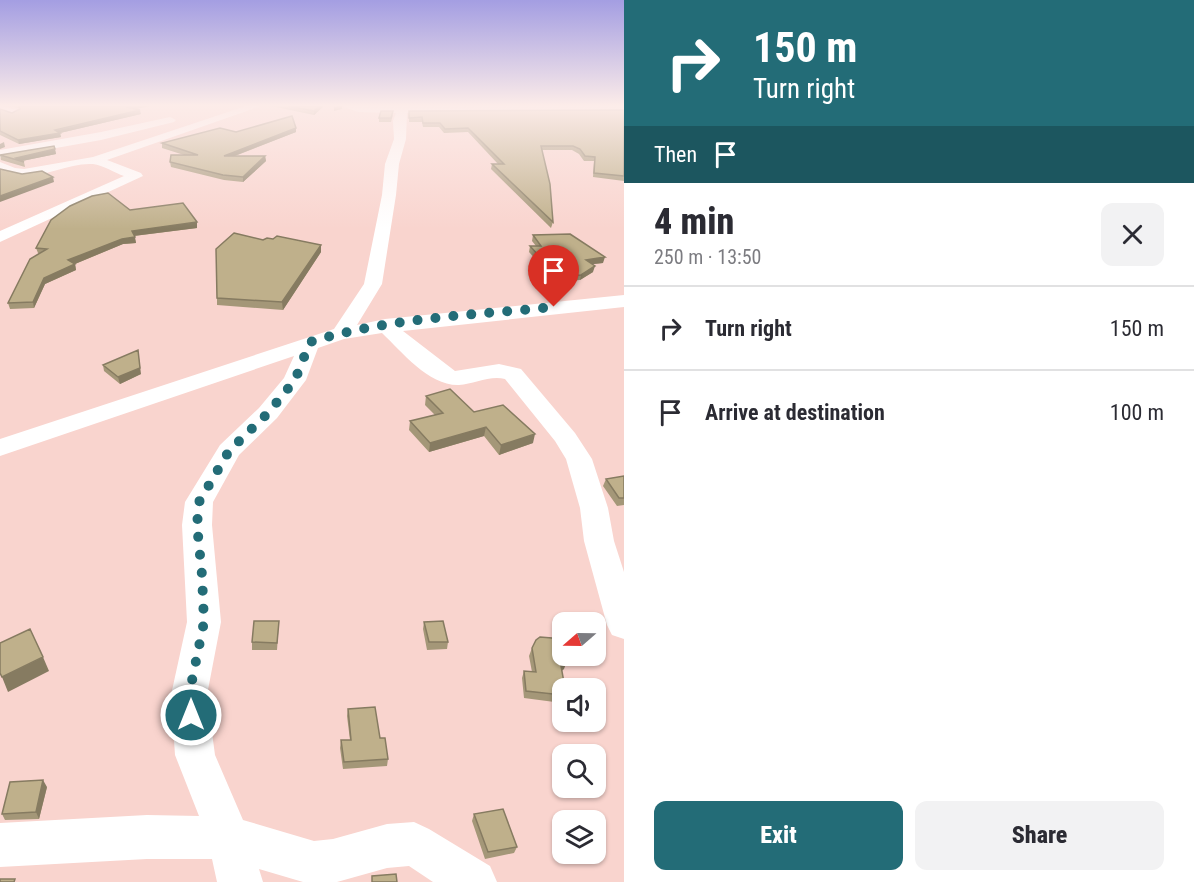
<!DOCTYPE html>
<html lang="en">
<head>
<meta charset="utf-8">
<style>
	body { margin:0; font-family:"Roboto Condensed",sans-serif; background:#f2f2f3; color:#2b2b33; height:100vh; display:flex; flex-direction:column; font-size:22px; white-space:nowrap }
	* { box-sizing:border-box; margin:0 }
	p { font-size:20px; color:#7c7c81 }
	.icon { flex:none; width:33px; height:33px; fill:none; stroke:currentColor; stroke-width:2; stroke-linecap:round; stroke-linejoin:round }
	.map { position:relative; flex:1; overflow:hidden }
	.sheet { display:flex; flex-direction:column; background:#fff; width:570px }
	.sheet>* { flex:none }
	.hud { background:#236c77; color:#fff; overflow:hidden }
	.needle { width:39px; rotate:250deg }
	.buttons { position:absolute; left:552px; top:612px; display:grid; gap:12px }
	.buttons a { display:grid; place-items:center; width:54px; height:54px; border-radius:12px; background:#fff; box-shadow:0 2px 4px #0004; font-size:30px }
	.pin { position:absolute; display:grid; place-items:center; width:51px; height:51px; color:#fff; margin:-62px -26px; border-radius:50% 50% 50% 0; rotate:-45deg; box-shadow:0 0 6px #0007 }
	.pin .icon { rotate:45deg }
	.me { position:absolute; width:66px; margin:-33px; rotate:0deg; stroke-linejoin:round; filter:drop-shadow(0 0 4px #0008) }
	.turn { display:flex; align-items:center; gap:21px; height:126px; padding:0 30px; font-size:27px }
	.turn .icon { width:78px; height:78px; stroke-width:2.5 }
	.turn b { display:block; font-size:42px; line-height:51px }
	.then { display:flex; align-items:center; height:57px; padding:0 30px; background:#0003; gap:12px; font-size:22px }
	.round { display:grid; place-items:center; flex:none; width:63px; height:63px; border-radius:12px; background:#f2f2f3 }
	.overview { display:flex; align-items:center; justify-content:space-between; height:102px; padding:0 30px }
	h1 { font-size:36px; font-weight:800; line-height:45px }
	.cta { display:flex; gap:12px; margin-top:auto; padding:12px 30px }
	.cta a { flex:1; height:69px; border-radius:12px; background:#236c77; color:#fff; font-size:24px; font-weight:800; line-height:69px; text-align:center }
	.cta a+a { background:#f2f2f3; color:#2b2b33 }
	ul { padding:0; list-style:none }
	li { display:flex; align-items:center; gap:18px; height:84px; padding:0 30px; border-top:2px solid #e1e1e2 }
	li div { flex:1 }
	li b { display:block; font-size:22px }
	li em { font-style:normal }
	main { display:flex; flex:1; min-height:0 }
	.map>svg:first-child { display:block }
</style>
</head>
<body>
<main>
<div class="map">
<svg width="624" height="882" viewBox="0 0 624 882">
	<rect width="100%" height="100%" fill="#f9d4ce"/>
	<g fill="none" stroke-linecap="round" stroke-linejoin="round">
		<path fill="#fff" fill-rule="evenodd" d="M0 106 18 110 19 112 14 115 0 111Z
			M246 106H261L107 160 141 173 143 176 0 242V231L124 176C115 173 103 165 93 164 63 162 31 187 0 171V162L15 168 24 169 93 157Z
			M342 106H624V112L407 113 406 139 399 164 396 195 382 284 357 325 385 319 624 295V307L403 331 455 371 499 364 521 369 575 433 592 459 608 508 614 541 624 572V639L612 635 607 625 584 541 580 508 566 459 555 441 505 379C490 375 474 384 459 385 429 386 402 352 382 333L344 339 318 348 306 380 277 418 239 455 213 502 212 525 221 622 207 695 215 755 243 820 314 841 333 839 387 824 414 822 429 829 490 866 497 882H433L409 866 387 868 337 882H303L259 869 263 882H217L212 859H147L0 867V823L147 815 199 816 175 755 171 695 187 622 182 525 185 502 220 445 259 408 284 378 294 356 0 456V439L334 329 364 284 382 195 385 164 394 139 393 121 396 113 358 112Z
			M170 117 176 120 174 122 101 140 0 158V150L101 132Z"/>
	</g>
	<path fill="#a49778" d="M10 106H150L135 109 141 114 60 133 61 137 19 144 0 135V109L12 113 19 109 18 108Z
		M271 106H324L314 115Z
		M624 110V181L593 177 594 161H584L579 154 572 150H542L553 222 551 228 491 169 492 164H498L468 132 444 133 439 127H423L422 122H409V111Z
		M393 115 391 122H379V118Z
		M296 128V132L235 156H265L266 161 243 182 224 180 171 167 170 162 184 155 162 148V143L236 132Z
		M54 146 56 154 22 161 24 162 25 167 1 160 0 155Z
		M130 210 197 228 134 236 136 243 123 244 75 264 76 270 45 284 34 308 10 309 8 303 39 254 38 253 36 248Z
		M533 235 603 263 592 264 593 272 580 280 556 282 529 252 530 246H536L532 241Z
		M263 240 321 245V252L283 310 217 305V298Z
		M103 365 141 374 120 384 104 371Z
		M426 396 474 412 533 443 499 455 484 436 429 452 409 430 410 421 435 415 425 405Z
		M624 476V505L617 506 603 486 606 479Z
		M279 621 277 650H252V642Z
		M424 622 448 642 447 649 427 650 423 629Z
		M532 648 564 669 562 670V703L524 698 522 678 524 671 532 672 529 656Z
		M348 709 380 738 388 759 387 766 343 769 340 748 341 740H350L347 716Z
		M47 787 39 819 5 820 2 814Z
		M474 814 517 847 514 853 485 859 472 821Z"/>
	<path fill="#867b61" d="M132 106H150L126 111V107Z
		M320 106H324L314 115V111Z
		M338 106H342V109L334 111V107Z
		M140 110 141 114 60 133 61 137 19 144 18 140Z
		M296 128V132L224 160V156Z
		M4 142 5 147 0 149V144Z
		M55 149 56 154 22 161 16 158Z
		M265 156 266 161 243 182V177Z
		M53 177 54 182 0 202V196Z
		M197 222V228L133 236 132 231Z
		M135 237 136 243 123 244 70 266 68 260 122 239Z
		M321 245V252L283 310 282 302Z
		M605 257 603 263 585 265 586 260Z
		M75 264 76 270 45 284 34 308 33 302 44 278Z
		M595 266 593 272 580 280 581 275Z
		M138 350 141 374 120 384 118 377Z
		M486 427 484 436 429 452 430 443Z
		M535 434 533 443 499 455 501 445Z
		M43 657 49 671 8 692 2 677Z
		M567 661 564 669 559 673 561 666Z
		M43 780 47 787 39 819 36 812Z"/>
	<path fill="#bfb08b" stroke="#867b61" stroke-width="1.5" d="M19 106H132L126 107 140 110 55 130 60 133 18 140 0 131V109L12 113 20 109Z
		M289 106H320L314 111Z
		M624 110V176L594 173 595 157 585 156 580 149 573 146H541L550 184 553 222 492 164H504L468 128 445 129 440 123H423L422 117 409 118V111Z
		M381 111H393L391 118H379Z
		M292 116 296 128 224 156H265L243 177 223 175 170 162 171 155H198L162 143 220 128 236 132Z
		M54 146 55 149 16 158 24 162 0 155Z
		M0 169 22 174 42 171 53 177 0 196Z
		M108 193 130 210 183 203 197 222 132 231 135 237 122 239 68 260 75 264 44 278 33 302 8 303 30 259 47 249 36 248 51 220 70 206 92 196Z
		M234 233 263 240 267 238 273 239 277 236 321 245 282 302 217 298 216 249Z
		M570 234 605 257 586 260 595 266 581 275 557 276 530 246H541L533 235Z
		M138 350 140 368 118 377 103 365Z
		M450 389 474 412 503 405 535 434 501 445 486 427 430 443 410 421 443 413 426 396Z
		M624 476V498H619L606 479Z
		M254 621H279L277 643 252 642Z
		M443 621 448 642H429L424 622Z
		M30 629 43 657 2 677 0 673V643Z
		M540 637 552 638 562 644V656H567V661L561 666 565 688H562V695L526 691 524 671 536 672 532 648 536 640Z
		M375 707 380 738H385L388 759 344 762 341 740H351L348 709Z
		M43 780 36 812 2 814 10 782Z
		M503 809 517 847 488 852 474 814Z
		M396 874 397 882H372V876Z
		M0 879H15L14 882H0Z"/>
	<linearGradient id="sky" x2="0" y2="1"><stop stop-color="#a49ee2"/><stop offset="0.46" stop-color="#fcece9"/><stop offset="1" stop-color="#fcece9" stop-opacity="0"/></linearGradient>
	<rect width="624" height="229" fill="url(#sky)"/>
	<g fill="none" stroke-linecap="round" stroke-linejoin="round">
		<path stroke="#236c77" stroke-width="10" stroke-dasharray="0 18" d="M191 715 189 695 204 622 202 575 197 525 199 502 229 451 268 413 295 380 310 342C388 318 473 315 554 307"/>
	</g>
</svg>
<div class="buttons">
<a><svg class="needle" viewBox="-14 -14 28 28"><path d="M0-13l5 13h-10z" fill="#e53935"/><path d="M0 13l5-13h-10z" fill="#7c7c81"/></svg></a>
<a><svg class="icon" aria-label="sound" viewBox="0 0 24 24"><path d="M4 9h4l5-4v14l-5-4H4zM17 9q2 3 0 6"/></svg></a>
<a><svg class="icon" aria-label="search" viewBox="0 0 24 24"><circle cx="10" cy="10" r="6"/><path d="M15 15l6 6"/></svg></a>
<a><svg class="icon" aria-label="layers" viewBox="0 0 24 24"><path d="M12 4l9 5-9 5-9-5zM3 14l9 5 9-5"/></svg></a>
</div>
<div class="pin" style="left:554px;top:307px;background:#d93025"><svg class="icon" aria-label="arrive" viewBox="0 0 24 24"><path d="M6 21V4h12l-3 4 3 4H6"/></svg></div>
<svg class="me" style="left:191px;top:715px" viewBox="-20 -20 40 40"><circle r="17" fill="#236c77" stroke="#fff" stroke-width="3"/><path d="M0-11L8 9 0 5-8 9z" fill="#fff"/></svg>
</div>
<section class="sheet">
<div class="hud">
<div class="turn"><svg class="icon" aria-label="right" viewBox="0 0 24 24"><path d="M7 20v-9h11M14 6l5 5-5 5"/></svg><div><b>150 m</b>Turn right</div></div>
<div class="then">Then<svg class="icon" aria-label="arrive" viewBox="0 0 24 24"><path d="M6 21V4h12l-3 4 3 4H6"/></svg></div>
</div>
<div class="overview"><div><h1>4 min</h1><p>250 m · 13:50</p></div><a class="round"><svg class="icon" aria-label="close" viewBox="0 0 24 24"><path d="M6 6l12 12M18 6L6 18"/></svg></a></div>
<ul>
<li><svg class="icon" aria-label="right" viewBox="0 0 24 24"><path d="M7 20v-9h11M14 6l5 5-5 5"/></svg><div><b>Turn right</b></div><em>150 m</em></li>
<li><svg class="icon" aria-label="arrive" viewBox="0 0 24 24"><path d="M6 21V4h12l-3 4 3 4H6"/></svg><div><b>Arrive at destination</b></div><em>100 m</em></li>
</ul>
<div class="cta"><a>Exit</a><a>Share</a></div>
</section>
</main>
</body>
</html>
